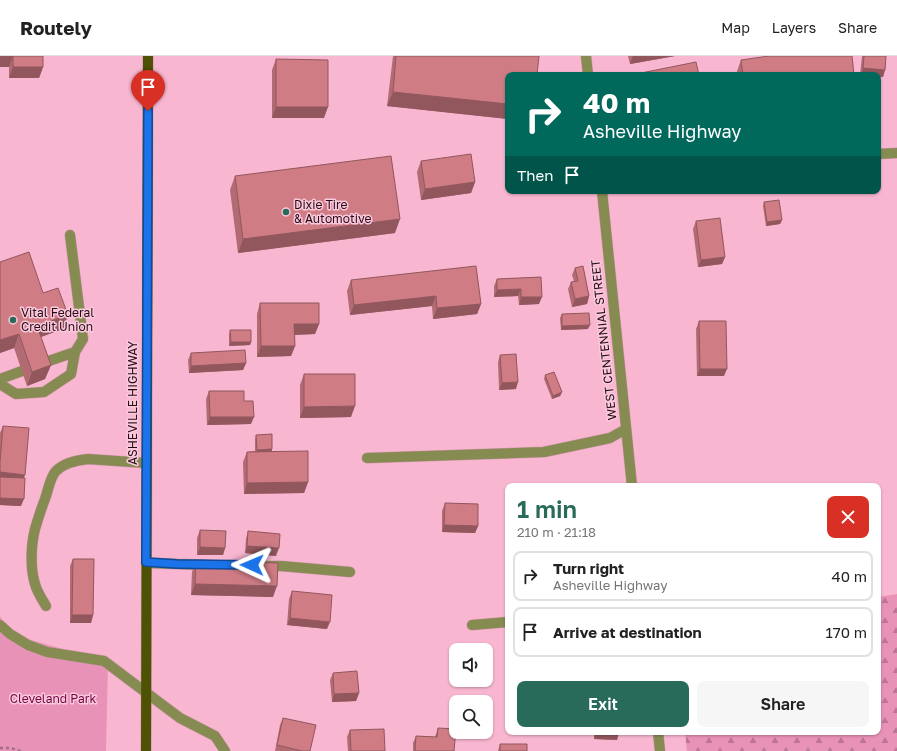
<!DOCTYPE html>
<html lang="en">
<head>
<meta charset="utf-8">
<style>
	body { margin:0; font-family:"Golos Text",sans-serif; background:#f6f6f6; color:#222; height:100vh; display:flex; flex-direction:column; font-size:15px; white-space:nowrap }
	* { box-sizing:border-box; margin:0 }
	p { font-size:13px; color:#767676 }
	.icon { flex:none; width:22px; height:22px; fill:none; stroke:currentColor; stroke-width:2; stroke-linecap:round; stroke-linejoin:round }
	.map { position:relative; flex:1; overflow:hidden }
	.drawer { position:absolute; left:505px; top:427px; width:376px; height:252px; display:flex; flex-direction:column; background:#fff; border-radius:8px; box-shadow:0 1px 3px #0004 }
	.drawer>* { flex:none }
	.top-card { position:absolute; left:505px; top:16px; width:376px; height:122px; border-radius:8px; box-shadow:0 1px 3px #0004; background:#00695c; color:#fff; overflow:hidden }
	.tools { position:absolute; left:449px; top:587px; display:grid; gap:8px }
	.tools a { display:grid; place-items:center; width:44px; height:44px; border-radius:8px; background:#fff; box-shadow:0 1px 3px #0004; font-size:20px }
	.pin { position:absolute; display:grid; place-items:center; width:34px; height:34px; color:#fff; margin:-41px -17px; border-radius:50% 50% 50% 0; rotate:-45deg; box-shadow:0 0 4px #0007 }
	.pin .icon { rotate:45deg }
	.me { position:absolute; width:44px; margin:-22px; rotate:271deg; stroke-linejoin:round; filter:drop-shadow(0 0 3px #0008) }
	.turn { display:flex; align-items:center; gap:14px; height:84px; padding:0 12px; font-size:18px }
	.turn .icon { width:52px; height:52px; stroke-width:2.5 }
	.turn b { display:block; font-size:28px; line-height:34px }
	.then { display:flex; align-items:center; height:38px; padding:0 12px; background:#0003; gap:8px; font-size:15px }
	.round { display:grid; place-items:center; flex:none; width:42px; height:42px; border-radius:8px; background:#f6f6f6 }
	.summary { display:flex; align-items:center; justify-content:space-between; height:68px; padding:0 12px }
	h1 { font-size:24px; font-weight:600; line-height:30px; color:#296b5a }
	.button { display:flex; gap:8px; margin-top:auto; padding:8px 12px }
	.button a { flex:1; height:46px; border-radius:8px; background:#296b5a; color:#fff; font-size:16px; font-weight:600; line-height:46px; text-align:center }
	.button a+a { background:#f6f6f6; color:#222 }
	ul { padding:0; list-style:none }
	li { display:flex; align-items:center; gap:12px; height:50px; margin:0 8px 6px; padding:0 4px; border:2px solid #e0e0e0; border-radius:8px }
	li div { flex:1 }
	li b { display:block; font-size:15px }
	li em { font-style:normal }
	header { display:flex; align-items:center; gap:24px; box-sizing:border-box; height:56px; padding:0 20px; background:#fff; border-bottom:1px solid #e0e0e0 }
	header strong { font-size:19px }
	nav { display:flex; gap:22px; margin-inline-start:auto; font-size:14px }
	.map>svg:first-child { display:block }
</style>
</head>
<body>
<header>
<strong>Routely</strong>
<nav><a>Map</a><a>Layers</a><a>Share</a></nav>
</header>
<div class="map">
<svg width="897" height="695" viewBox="0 0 897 695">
	<defs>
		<pattern id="forest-firs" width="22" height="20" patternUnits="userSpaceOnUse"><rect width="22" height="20" fill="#e992b7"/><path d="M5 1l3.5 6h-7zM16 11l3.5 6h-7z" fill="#bd7594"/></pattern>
	</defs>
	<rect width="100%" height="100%" fill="#f8b6d0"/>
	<path fill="url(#forest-firs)" d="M897 538V695H687L685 676H878V541Z"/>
	<path fill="#e992b7" d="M0 560 10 578 108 606 106 695H0Z"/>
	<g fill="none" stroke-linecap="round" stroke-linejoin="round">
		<g stroke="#d297af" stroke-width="11">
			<path id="minor" d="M586 0 588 19
				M878 98 897 97
				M602 135 632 430
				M40 308 75 296
				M0 323 22 315
				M0 328 16 338 44 336 71 318 75 296 83 283 70 179
				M367 402 544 396 610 382 626 373
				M146 507 208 509
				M264 510H281L350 516
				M46 550C42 543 37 536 35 528 30 512 31 489 35 473 38 463 41 453 45 443 48 435 50 421 56 415 64 407 78 404 88 403L146 407
				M0 569 10 578 28 589 47 596 104 605 180 662 215 680 225 695
				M472 569 508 566
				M658 676 660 695"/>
		</g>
		<g stroke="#d297af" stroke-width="11">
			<path id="major" d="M146 695 148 0"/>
		</g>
		<path stroke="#a26f84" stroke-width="2.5" stroke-dasharray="3 3" stroke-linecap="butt" d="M0 692H10L21 695"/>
		<use href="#minor" stroke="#868c51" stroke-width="10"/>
		<use href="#major" stroke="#4d5205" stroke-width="10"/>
	</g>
	<path fill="#b26b72" d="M0 0H43V11L39 22H9V11Z
		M393 0H539L508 19V63L387 50Z
		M628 0H675L630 8Z
		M862 0H886L885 14 883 21H878V19H860Z
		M276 3 324 62H272V14Z
		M741 4 854 19H736V18Z
		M421 105 475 126 471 137 421 144 417 116Z
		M235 120 395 177 238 197 230 134Z
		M764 146 782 164 780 168 766 170 763 150Z
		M696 165 725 201 722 208 698 211 693 173Z
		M0 206 43 237 68 259 63 273 41 281 51 309 45 323 27 330 14 292 0 297Z
		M575 212 589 240 587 248 572 251 568 233 571 226 574 225 572 219Z
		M541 221 539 248 519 249 518 240 494 241V230L497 223Z
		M351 224 481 248 477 258 433 263 432 250 350 259 347 235Z
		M260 247 319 268 315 278 295 279V290L291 300 257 301V258Z
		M562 258 588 273 561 274 560 262Z
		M699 265 724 320H697L696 273Z
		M230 274 251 286 250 289 229 290V278Z
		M191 297 246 307 243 314 189 317 188 304Z
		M500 299 516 333 499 334 498 306Z
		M304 318 351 361 300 362V329Z
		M545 319 562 336 560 340 552 343 544 323Z
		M209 335 244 345 251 368 207 369 206 343Z
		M3 370 23 422 21 450 0 449V377Z
		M256 379 272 393V395L308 426 304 437 244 438 243 406 247 396 255 395V383Z
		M445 447 478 470 475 477 442 476V455Z
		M200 474 225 492 223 499H197V482Z
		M248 475 276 500 245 497 246 483Z
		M73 503 93 559 91 567H70V510Z
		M196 505 273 541 191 539 192 516Z
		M292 535 327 573 287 569 289 543Z
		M333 617 359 637 356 645 332 646 330 624Z
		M283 662 310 695H275L280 669Z
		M438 672 454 695H413V687L416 680 435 681Z
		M350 674 385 695H348L347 681Z
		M594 676H619L617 684 594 683Z
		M500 688 527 695H498Z"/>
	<path fill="#91575d" d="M0 0H13L9 11H0Z
		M633 0H675L630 8Z
		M13 11H43L39 22H9Z
		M863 12 885 14 883 21H878V19H861Z
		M393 36 508 48V63L387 50Z
		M276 51H328L324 62H272Z
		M475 126 471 137 421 144 425 133Z
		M400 163 395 177 238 197 243 183Z
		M782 164 780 168 766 170 767 166Z
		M725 201 722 208 698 211 701 204Z
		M521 233 518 240 494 241 497 234Z
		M436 240 432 250 350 259 354 249Z
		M589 240 587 248 572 251 575 243Z
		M521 241H542L539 248 519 249Z
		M481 248 477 258 433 263 437 252Z
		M68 259 63 273 32 284 37 270Z
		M294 268H319L315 278 290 279Z
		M590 269 588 273 561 274 562 270Z
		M19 278 14 292 0 297V284Z
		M231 286H251L250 289 229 290Z
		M261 290H295L291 300 257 301Z
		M246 307 243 314 189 317 191 310Z
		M51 309 45 323 27 330 32 316Z
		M700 313H727L724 320H697Z
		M518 326 516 333 499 334 502 327Z
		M562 336 560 340 552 343 553 340Z
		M355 350 351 361 300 362 304 351Z
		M210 361H254L251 368 207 369Z
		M272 393 271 397H255L257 394Z
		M0 416 25 419 22 426 0 424Z
		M308 426 304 437 244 438 247 427Z
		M0 442 24 443 21 450 0 449Z
		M444 469 478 470 475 477 442 476Z
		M247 490 279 492 276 500 245 497Z
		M200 491 225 492 223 499H197Z
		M195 528 277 530 273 541 191 539Z
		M72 559H93L91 567H70Z
		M290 562 330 566 327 573 287 569Z
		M359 637 356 645 332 646 334 638Z
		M596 676H619L617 684 594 683Z"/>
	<path fill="#cf7c85" stroke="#91575d" d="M13 0H43V11H13Z
		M396 0H539L537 19H508V48L393 36Z
		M769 0H852L854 19H743L741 4Z
		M864 0H886L885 14 863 12Z
		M276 3 328 4V51H276Z
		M696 6 699 19H631Z
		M471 98 475 126 425 133 421 105Z
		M391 100 400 163 243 183 235 120Z
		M779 144 782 164 767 166 764 146Z
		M720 162 725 201 701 204 696 165Z
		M29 196 43 237 58 232 68 259 37 270 51 309 32 316 19 278 0 284V206Z
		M476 210 481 248 437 252 436 240 354 249 351 224Z
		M583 210 589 240 575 243 571 226 578 225 575 212Z
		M541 221 542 241H521V233L497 234V223Z
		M260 247H319V268H294L295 290H261Z
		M589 257 590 269 562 270V258Z
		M699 265H726L727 313H700Z
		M230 274H251V286H231Z
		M245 294 246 307 191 310V297Z
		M516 298 518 326 502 327 500 299Z
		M554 316 562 336 553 340 545 319Z
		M304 318H355V350L304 351Z
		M209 335H244V345H253L254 361H210Z
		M3 370 29 372 25 419 0 416V406Z
		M272 378V393L257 394 256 379Z
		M308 395V426L247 427V396Z
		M0 421 25 422 24 443 0 442Z
		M445 447 478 448V470L444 469Z
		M200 474 226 475 225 492 200 491Z
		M248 475 280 478 279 492 247 490Z
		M73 503H94L93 559H72Z
		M196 505 278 507 277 530 195 528Z
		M292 535 332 539 330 566 290 562Z
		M357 615 359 637 334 638 333 617Z
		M283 662 316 669 310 695H302L277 689Z
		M438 672 456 673 454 695H415L416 680 437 681Z
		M384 673 385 695H351L350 674Z
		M500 688H527V695H500Z"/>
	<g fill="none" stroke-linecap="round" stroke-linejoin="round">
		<g stroke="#114b97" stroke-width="10">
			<path id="route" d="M148 55 146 506 177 508 252 509"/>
		</g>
		<use href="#route" stroke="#1a73e8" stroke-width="7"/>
	</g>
	<g fill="#296b5a" stroke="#fbc9dc" stroke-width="1.5">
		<circle cx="286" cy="156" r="4"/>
		<circle cx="13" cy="264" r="4"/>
	</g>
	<g text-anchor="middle" stroke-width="3" stroke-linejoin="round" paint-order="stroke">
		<g font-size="12" fill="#270b18" stroke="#fbc9dc" text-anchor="start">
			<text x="294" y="153">Dixie Tire<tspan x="294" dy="14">&amp; Automotive</tspan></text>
			<text x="21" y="261">Vital Federal<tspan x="21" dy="14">Credit Union</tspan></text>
		</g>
		<g font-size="12" fill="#270b18" stroke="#fbc9dc">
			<text transform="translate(604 284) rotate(-96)" y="4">WEST CENTENNIAL STREET</text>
			<text transform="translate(133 347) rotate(-90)" y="4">ASHEVILLE HIGHWAY</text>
		</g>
		<g font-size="12" fill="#750546" stroke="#fbc9dc">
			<text x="53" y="647">Cleveland Park</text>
		</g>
	</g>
</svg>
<div class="tools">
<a><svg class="icon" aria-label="sound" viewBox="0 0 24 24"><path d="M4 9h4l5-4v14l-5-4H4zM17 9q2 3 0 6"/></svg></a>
<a><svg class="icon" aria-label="search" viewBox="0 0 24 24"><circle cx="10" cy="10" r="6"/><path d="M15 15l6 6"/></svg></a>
</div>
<div class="pin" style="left:148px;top:55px;background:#d93025"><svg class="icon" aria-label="arrive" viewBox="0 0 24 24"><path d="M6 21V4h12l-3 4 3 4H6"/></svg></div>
<svg class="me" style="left:252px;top:509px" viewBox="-20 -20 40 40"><path d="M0-17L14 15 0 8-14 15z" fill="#1a73e8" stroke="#fff" stroke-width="4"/></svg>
<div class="top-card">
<div class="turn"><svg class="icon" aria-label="right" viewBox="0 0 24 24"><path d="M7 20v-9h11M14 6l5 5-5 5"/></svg><div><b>40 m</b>Asheville Highway</div></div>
<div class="then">Then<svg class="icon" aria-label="arrive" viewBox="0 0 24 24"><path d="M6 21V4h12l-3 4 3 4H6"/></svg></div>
</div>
<section class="drawer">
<div class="summary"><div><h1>1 min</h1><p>210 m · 21:18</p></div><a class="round" style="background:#d93025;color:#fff"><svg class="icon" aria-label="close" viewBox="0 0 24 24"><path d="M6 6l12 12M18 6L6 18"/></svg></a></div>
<ul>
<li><svg class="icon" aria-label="right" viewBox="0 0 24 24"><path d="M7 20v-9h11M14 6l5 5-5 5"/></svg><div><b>Turn right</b><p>Asheville Highway</p></div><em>40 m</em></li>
<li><svg class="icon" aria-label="arrive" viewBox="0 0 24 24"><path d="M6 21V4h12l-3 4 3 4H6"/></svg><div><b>Arrive at destination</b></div><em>170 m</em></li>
</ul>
<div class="button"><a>Exit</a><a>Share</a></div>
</section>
</div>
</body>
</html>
